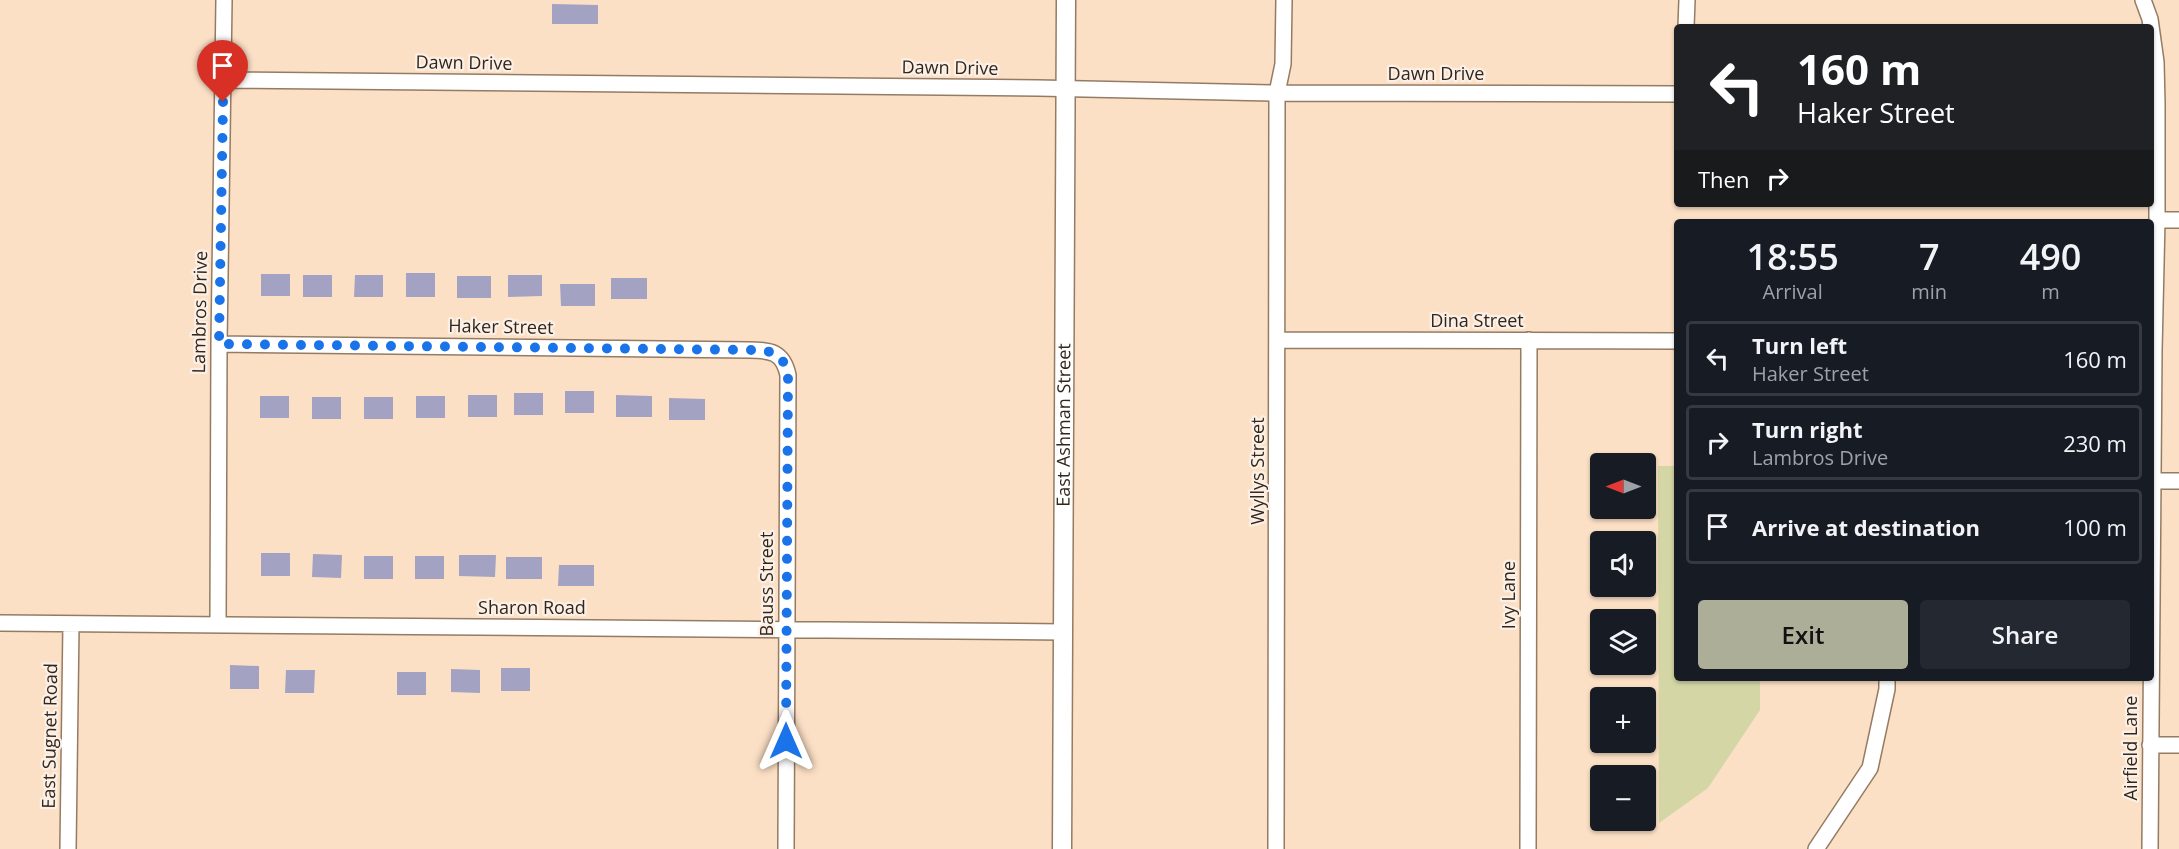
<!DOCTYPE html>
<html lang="en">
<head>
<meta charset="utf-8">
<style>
	body { margin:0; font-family:"Open Sans",sans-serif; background:#242831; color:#f1f3f6; height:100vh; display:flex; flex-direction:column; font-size:22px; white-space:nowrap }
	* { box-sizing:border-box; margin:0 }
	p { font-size:20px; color:#9ea1a6 }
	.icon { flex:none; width:33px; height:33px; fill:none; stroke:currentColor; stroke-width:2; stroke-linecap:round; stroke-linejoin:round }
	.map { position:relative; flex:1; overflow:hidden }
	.details { position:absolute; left:1674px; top:219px; width:480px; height:462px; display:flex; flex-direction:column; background:#171b24; border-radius:6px; box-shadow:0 2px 4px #0004 }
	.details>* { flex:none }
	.banner { position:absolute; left:1674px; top:24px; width:480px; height:183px; border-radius:6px; box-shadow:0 2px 4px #0004; background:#202124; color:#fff; overflow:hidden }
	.needle { width:39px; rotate:270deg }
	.tools { position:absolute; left:1590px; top:453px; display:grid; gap:12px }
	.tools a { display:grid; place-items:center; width:66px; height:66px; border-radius:6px; background:#171b24; box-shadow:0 2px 4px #0004; font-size:30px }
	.pin { position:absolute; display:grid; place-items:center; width:51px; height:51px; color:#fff; margin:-62px -26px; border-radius:50% 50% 50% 0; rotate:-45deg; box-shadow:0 0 6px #0007 }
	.pin .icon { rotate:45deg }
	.me { position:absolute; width:66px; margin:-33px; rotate:0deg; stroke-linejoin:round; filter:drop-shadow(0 0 4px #0008) }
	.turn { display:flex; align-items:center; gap:21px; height:126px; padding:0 24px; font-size:27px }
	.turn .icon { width:78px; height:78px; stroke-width:2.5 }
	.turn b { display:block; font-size:42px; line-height:51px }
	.then { display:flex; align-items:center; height:57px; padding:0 24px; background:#0003; gap:12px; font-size:22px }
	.eta { display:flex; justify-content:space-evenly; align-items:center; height:102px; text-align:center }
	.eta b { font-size:36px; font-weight:600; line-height:42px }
	.button { display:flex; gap:12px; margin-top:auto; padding:12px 24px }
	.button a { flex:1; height:69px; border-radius:6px; background:#adae98; color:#111; font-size:24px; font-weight:600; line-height:69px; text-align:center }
	.button a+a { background:#242831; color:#f1f3f6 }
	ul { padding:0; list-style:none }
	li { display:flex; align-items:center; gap:18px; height:75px; margin:0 12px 9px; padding:0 12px; border:3px solid #363941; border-radius:6px }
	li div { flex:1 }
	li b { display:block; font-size:22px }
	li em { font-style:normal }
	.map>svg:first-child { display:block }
</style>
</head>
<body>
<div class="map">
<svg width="2179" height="849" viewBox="0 0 2179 849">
	<rect width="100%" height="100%" fill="#fce0c6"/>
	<path fill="#d4d7a5" d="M1658 466H1677V678H1760V710L1708 788 1659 823Z"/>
	<path fill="#a4a2c2" d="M552 4 598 5V24H552Z
		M406 273H435V297H406Z
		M261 274H290V296H261Z
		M303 275H332V297H303Z
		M355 275H383V297H354Z
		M508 275H542V296L508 297Z
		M457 276H491V298H457Z
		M611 278H647V299H611Z
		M560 284H595V306H561Z
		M565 391H594V413H565Z
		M514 393H543V415H514Z
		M468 395H497V417H468Z
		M616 395 652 396V417H616Z
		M260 396H289V418H260Z
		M416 396H445V418H416Z
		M312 397H341V419H312Z
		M364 397H393V419H364Z
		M669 398 705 399V420H669Z
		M261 553H290V576H261Z
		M313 554 342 555 341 578 312 577Z
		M459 555H496L495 577 459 576Z
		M364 556H393V579H364Z
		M415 556H444V579H415Z
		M506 557H542V579H506Z
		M559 565H594V586H558Z
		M230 665 259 666V689H230Z
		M501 668H530V691H501Z
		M451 669 480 670V693L451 692Z
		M286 670H315L314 693H285Z
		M397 672H426V695H397Z"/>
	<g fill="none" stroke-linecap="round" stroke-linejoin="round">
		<g stroke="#947b63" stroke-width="18">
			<path id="minor" d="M2143 0 2150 19 2156 62 2157 104V220L2154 351 2150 849
				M1686 27 1687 0
				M223 80 1038 88 1277 93 1677 94
				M2157 220H2179
				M1277 340 1677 341
				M219 344 749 350C771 350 783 352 788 375L786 849
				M2153 481H2179
				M0 623 1064 632
				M218 625 219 344 224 0
				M2150 745H2179
				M68 849 71 624
				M1276 849 1277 93 1283 64 1284 0
				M1528 849 1529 340
				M1816 849 1870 768 1887 689V678"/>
		</g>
		<g stroke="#947b63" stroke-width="21">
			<g id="tertiary">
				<path id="s1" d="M1062 849 1066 0"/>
			</g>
		</g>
		<use href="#minor" stroke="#fff" stroke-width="15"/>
		<use href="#tertiary" stroke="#fff" stroke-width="18"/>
	</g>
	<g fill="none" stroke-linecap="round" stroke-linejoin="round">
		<path stroke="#1a73e8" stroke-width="10" stroke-dasharray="0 18" d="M223 102 219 344 749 350C771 350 783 352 788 375L786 741"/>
	</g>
	<g text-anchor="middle" stroke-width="4.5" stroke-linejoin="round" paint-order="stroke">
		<g font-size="18" fill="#30261c" stroke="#fcf0e6">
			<text transform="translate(464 63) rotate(1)" y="6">Dawn Drive</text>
			<text transform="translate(950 68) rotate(1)" y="6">Dawn Drive</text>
			<text x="1436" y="80">Dawn Drive</text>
			<text transform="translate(200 312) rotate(-89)" y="6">Lambros Drive</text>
			<text x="1477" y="327">Dina Street</text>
			<text transform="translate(501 327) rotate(1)" y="6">Haker Street</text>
			<text dy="6" stroke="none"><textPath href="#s1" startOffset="424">East Ashman Street</textPath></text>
			<text transform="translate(1258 471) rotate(-90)" y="6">Wyllys Street</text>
			<text transform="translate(767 584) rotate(-90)" y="6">Bauss Street</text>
			<text transform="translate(1509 595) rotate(-90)" y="6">Ivy Lane</text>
			<text x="532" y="614">Sharon Road</text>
			<text transform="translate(50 736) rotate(-89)" y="6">East Sugnet Road</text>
			<text transform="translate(2131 748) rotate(-90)" y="6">Airfield Lane</text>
		</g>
	</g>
</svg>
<div class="tools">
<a><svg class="needle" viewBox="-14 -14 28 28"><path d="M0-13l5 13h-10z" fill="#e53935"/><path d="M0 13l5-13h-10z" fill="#9ea1a6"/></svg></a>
<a><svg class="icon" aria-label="sound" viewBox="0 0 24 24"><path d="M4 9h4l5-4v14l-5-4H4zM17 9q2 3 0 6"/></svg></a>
<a><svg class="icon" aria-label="layers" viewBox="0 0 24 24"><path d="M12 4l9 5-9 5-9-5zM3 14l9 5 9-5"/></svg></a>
<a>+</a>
<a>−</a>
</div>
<div class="pin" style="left:223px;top:102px;background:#d93025"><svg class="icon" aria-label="arrive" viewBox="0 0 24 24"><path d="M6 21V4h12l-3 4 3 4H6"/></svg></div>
<svg class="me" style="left:786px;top:741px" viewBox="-20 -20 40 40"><path d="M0-17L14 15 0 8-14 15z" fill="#1a73e8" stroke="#fff" stroke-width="4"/></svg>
<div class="banner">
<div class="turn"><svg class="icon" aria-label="left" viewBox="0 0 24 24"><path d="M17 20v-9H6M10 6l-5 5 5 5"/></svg><div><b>160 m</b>Haker Street</div></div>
<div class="then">Then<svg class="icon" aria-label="right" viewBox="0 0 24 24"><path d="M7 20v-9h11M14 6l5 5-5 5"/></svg></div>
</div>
<section class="details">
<div class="eta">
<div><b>18:55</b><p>Arrival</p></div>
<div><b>7</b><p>min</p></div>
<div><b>490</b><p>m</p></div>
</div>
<ul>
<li><svg class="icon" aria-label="left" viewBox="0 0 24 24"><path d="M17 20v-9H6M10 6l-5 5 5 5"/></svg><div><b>Turn left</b><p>Haker Street</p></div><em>160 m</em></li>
<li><svg class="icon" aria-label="right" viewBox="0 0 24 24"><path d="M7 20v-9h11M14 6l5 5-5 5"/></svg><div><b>Turn right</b><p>Lambros Drive</p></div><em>230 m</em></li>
<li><svg class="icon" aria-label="arrive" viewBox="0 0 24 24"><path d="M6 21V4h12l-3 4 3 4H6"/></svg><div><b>Arrive at destination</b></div><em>100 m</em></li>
</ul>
<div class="button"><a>Exit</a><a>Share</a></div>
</section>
</div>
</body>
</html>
